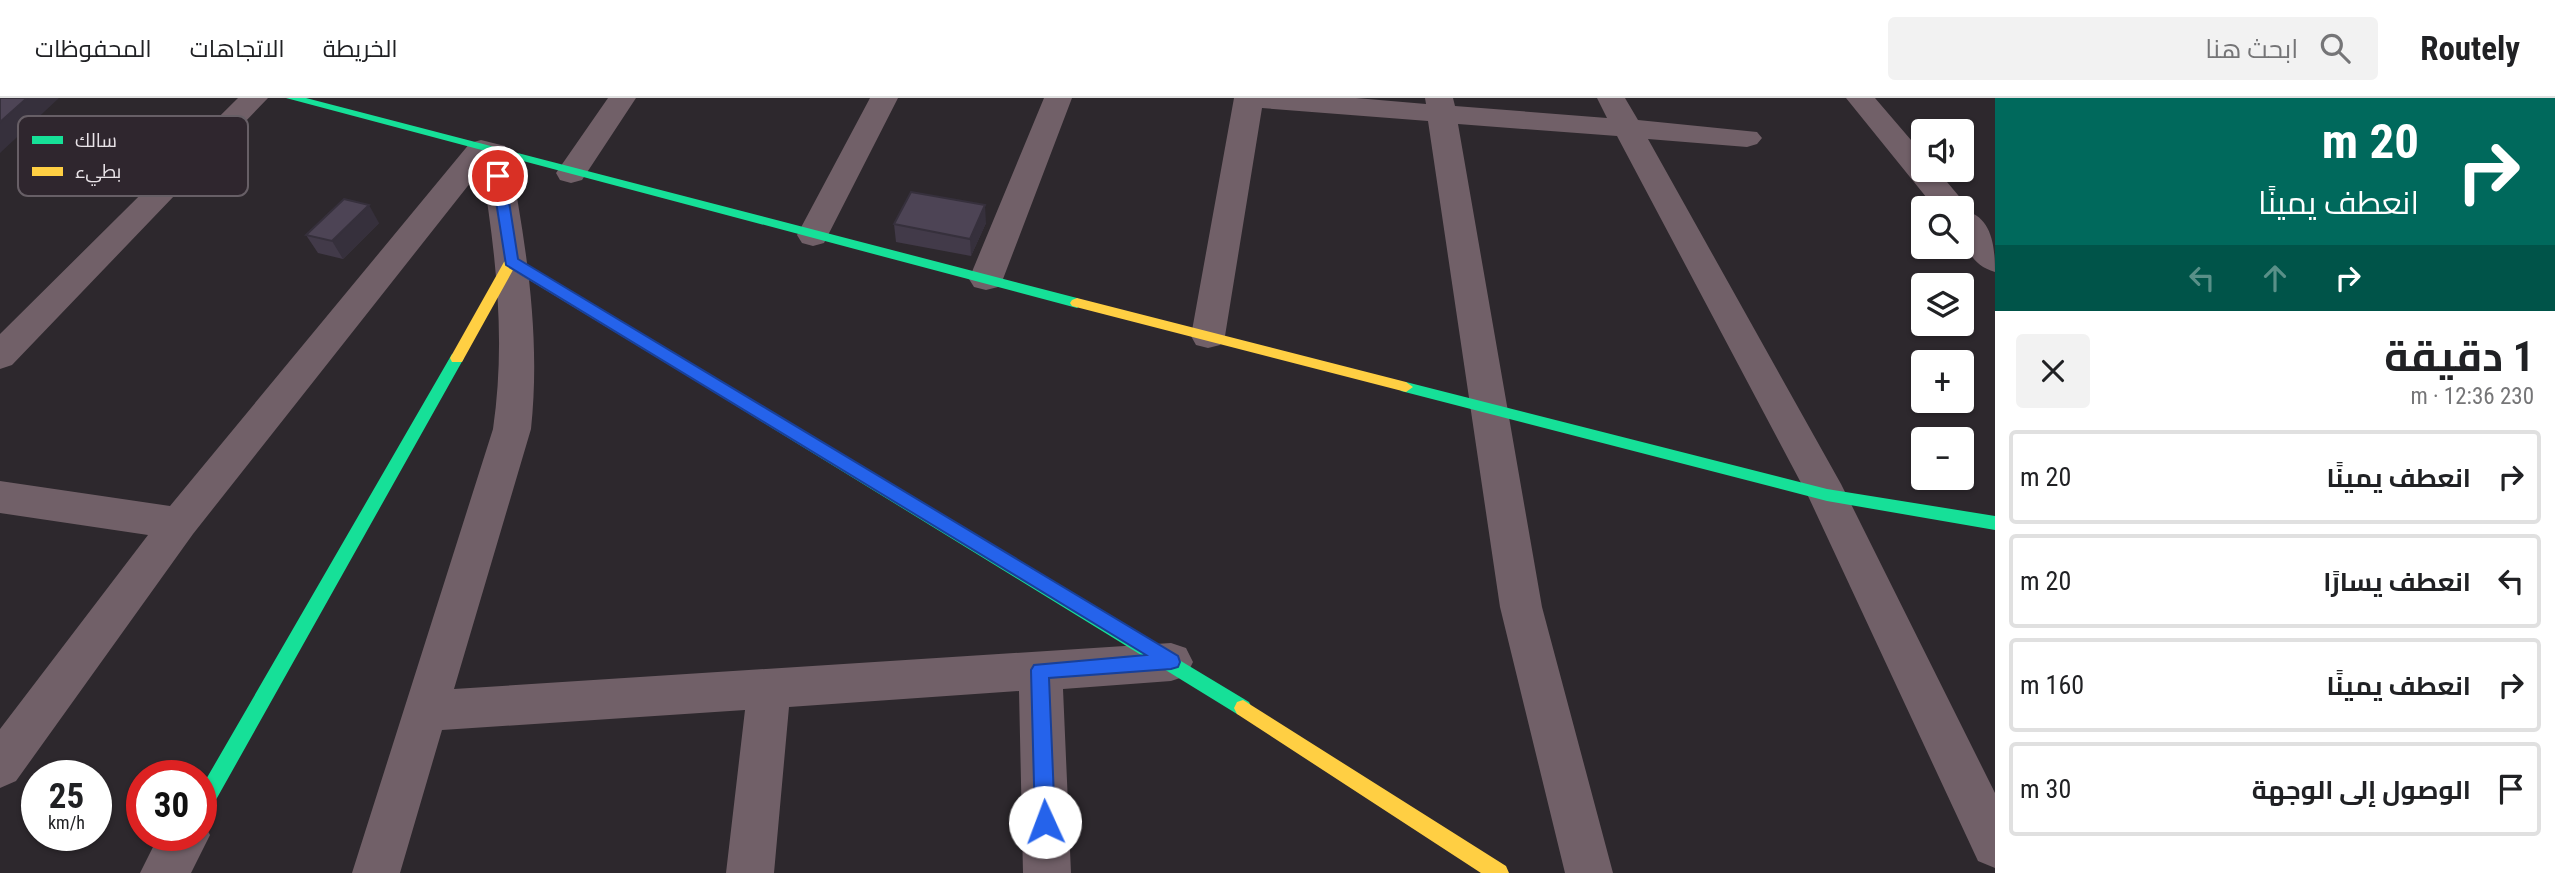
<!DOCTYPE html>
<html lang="ar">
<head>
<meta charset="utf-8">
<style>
	body { margin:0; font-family:"Roboto Condensed",Cairo,sans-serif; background:#f2f2f2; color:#202124; direction:rtl; height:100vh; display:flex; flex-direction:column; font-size:26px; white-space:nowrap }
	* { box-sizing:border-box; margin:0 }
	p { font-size:23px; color:#757577 }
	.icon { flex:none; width:38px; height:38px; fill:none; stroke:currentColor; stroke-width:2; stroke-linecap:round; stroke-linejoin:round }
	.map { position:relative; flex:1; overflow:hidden; direction:ltr }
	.sheet { display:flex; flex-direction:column; background:#fff; width:560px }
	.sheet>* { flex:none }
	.banner { background:#00695c; color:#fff; overflow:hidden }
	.fabs { position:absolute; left:1911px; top:21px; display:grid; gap:14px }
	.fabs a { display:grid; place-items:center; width:63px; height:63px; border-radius:7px; background:#fff; box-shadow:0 2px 5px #0004; font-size:35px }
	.speed { position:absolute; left:21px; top:662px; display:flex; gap:14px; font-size:35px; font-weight:700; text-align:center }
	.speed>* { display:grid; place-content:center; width:91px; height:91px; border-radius:50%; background:#fff; box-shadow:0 2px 5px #0004; line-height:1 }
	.speed small { font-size:18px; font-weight:400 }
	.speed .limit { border:10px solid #d22; background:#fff; color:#111 }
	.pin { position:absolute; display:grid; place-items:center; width:60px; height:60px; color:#fff; margin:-30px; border:4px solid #fff; border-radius:50%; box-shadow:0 2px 7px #0007 }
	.me { position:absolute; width:77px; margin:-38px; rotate:358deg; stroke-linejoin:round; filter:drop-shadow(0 0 5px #0008) }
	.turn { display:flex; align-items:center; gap:24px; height:147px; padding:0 21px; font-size:32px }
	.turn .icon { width:91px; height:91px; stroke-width:2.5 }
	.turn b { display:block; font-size:49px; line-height:60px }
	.lanes { display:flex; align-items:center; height:66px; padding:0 21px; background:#0003; justify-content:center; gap:35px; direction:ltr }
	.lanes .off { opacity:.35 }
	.round { display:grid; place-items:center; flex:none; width:74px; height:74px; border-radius:7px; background:#f2f2f2 }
	.overview { display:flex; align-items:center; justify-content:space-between; height:119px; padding:0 21px }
	h1 { font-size:42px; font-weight:700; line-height:52px }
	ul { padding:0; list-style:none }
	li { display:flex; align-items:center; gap:21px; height:94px; margin:0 14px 10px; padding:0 7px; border:4px solid #e0e0e0; border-radius:7px }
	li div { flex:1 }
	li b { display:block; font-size:26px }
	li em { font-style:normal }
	header { display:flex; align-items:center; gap:42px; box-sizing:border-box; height:98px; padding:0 35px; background:#fff; border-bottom:2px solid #e0e0e0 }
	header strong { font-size:33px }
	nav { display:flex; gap:38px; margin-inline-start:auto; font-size:24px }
	.search { width:490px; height:63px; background:#f2f2f2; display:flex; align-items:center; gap:18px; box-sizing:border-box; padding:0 24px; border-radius:7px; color:#757577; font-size:26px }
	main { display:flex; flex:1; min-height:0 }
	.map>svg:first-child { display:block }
</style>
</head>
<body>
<header>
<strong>Routely</strong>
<div class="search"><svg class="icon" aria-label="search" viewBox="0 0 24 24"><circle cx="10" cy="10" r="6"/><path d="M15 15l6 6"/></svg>ابحث هنا</div>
<nav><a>الخريطة</a><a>الاتجاهات</a><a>المحفوظات</a></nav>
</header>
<main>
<section class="sheet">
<div class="banner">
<div class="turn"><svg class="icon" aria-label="right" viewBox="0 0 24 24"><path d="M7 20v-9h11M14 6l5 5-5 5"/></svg><div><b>20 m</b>انعطف يمينًا</div></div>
<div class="lanes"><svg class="icon off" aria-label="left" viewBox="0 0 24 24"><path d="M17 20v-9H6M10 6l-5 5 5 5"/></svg><svg class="icon off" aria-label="ahead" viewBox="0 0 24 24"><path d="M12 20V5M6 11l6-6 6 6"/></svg><svg class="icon" aria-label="right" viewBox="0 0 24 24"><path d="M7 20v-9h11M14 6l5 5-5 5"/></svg></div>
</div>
<div class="overview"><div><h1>1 دقيقة</h1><p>230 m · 12:36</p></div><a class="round"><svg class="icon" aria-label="close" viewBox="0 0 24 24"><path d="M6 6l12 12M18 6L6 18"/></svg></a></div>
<ul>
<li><svg class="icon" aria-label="right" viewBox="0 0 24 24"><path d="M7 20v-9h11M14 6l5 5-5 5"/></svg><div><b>انعطف يمينًا</b></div><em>20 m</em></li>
<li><svg class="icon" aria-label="left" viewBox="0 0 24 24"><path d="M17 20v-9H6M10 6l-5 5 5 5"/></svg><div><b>انعطف يسارًا</b></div><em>20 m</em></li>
<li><svg class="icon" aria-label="right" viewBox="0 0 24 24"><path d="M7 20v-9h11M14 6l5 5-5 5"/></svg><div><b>انعطف يمينًا</b></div><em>160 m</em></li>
<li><svg class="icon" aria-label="arrive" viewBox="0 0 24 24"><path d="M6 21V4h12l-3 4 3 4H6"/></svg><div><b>الوصول إلى الوجهة</b></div><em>30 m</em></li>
</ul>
</section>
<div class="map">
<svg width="1995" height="775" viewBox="0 0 1995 775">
	<rect width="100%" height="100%" fill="#2d282d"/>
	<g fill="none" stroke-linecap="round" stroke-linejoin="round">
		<path fill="#716068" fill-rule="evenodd" d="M238 0H268L12 267 0 271V236Z
			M608 0H636L582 82 571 85 560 82 556 75Z
			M870 0H898L824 145 813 148 802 145 797 137Z
			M1044 0H1072L1003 181 998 189 986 192 974 189 969 181Z
			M1234 0H1356L1426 6 1425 0H1453L1455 8 1607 20 1597 0H1625L1638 22 1757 34 1762 40 1757 46 1747 49 1648 41 1841 386 1995 695V770L1978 763 1809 400 1617 38 1458 26 1542 509 1613 775H1565L1500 509 1428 23 1262 10 1225 238 1220 247 1208 250 1196 247 1191 238Z
			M1846 0H1875L1923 56V72H1937L1963 103 1966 113C1993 120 1995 151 1995 174 1964 165 1962 137 1962 110H1935Z
			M481 42 505 48 509 55C526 147 541 237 531 331L454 591 1171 545 1186 550 1193 564 1186 578 1171 583 1063 591 1071 775H1023L1019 593 789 609 774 775H726L745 612 442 632 400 775H352L493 331C506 243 496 158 482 70L193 436 16 683 0 690V631L148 437 0 415V383L170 408 470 45Z
			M201 720 210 737 191 775H140L159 737H201Z"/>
		<path fill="#16e098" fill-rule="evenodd" d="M286 0H306L1077 200 1084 205 1077 210Z
			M457 255 464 260 208 716 201 718V690L452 256Z
			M704 276 1249 604 1252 610 1249 616 1243 618 1237 616 699 285 697 281 699 277Z
			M1406 284 1827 391 1995 418V432L1827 403 1401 293 1399 289 1401 285Z"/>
		<path fill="#ffcf43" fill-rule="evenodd" d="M511 159 709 277 711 281 709 285H699L513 172 462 264H452L450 260 504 164Z
			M1077 200 1406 284 1413 289 1406 294 1072 208 1070 205 1072 202Z
			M1243 602 1506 768 1509 775H1481L1237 616 1234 610 1237 604Z"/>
	</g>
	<path fill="#423a49" d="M379 125 343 161 318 155 306 137Z
		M986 125 971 158 896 144 894 126Z"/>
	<path fill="#36303c" d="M27 0H59L0 55V24Z
		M369 107 379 125 343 161 332 143Z
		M985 107 986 125 971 158 970 141Z"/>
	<path fill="#4d4455" stroke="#36303c" stroke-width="2" d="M0 0H27L0 24Z
		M911 94 985 107 970 141 894 126Z
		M344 101 369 107 332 143 306 137Z"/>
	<path fill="#2563eb" stroke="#184099" stroke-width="2" d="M498 74 505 78 518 161 1178 558 1180 564 1178 569 1171 571 1049 580 1055 724 1052 731 1045 734 1038 731 1035 724 1031 572 1034 567 1146 557 506 167 492 78Z"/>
	<rect x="18" y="18" width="230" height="80" rx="10" fill="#2f262e" stroke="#675f66" stroke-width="2"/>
	<rect x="32" y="38" width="31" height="8" fill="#16e098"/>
	<rect x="32" y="69" width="31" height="9" fill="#ffcf43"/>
	<g font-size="19" fill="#e9e3e8">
		<text x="75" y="49">سالك</text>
		<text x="75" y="80">بطيء</text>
	</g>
</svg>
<div class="fabs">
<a><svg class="icon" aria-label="sound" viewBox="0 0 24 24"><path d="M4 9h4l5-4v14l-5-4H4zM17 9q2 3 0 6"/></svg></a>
<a><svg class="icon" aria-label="search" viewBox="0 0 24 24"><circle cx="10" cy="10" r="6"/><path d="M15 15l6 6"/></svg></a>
<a><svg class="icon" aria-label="layers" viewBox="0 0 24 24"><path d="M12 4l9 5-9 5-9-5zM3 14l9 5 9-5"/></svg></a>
<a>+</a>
<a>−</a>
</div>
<div class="speed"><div>25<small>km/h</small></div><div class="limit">30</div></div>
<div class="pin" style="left:498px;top:78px;background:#d93025"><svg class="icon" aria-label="arrive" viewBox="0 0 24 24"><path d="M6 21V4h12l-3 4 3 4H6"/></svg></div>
<svg class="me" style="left:1045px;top:724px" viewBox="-20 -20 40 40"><circle r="19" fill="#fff"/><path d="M0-13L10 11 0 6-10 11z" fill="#2563eb"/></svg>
</div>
</main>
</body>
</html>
